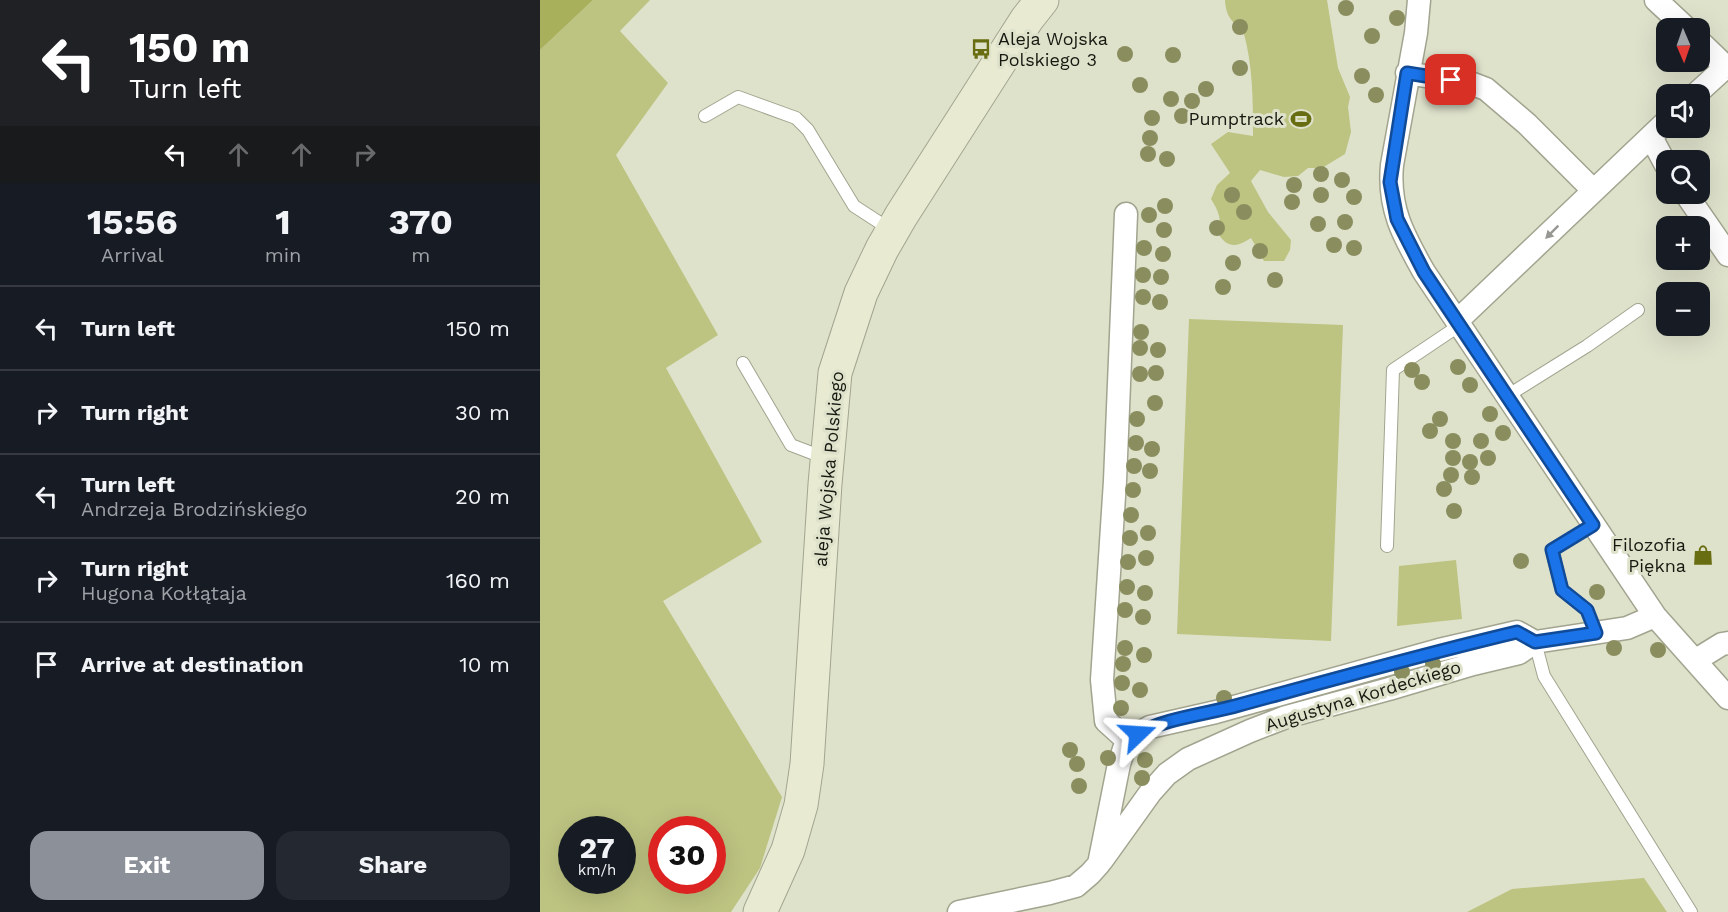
<!DOCTYPE html>
<html lang="en">
<head>
<meta charset="utf-8">
<style>
	body { margin:0; font-family:"Work Sans",sans-serif; background:#242831; color:#f1f3f6; height:100vh; display:flex; flex-direction:column; font-size:22px; white-space:nowrap }
	* { box-sizing:border-box; margin:0 }
	p { font-size:20px; color:#9ea1a6 }
	.icon { flex:none; width:33px; height:33px; fill:none; stroke:currentColor; stroke-width:2; stroke-linecap:round; stroke-linejoin:round }
	.map { position:relative; flex:1; overflow:hidden }
	.side { display:flex; flex-direction:column; background:#171b24; width:540px }
	.side>* { flex:none }
	.banner { background:#202124; color:#fff; overflow:hidden }
	.needle { width:39px; rotate:178deg }
	.buttons { position:absolute; left:1116px; top:18px; display:grid; gap:12px }
	.buttons a { display:grid; place-items:center; width:54px; height:54px; border-radius:12px; background:#171b24; box-shadow:0 6px 24px #0002; font-size:30px }
	.speed { position:absolute; left:18px; top:816px; display:flex; gap:12px; font-size:30px; font-weight:700; text-align:center }
	.speed>* { display:grid; place-content:center; width:78px; height:78px; border-radius:50%; background:#171b24; box-shadow:0 6px 24px #0002; line-height:1 }
	.speed small { font-size:15px; font-weight:400 }
	.speed .limit { border:9px solid #d22; background:#fff; color:#111 }
	.pin { position:absolute; display:grid; place-items:center; width:51px; height:51px; color:#fff; margin:-26px; border-radius:12px; box-shadow:0 3px 9px #0006 }
	.me { position:absolute; width:66px; margin:-33px; rotate:70deg; stroke-linejoin:round; filter:drop-shadow(0 0 4px #0008) }
	.turn { display:flex; align-items:center; gap:21px; height:126px; padding:0 30px; font-size:27px }
	.turn .icon { width:78px; height:78px; stroke-width:2.5 }
	.turn b { display:block; font-size:42px; line-height:51px }
	.lanes { display:flex; align-items:center; height:57px; padding:0 30px; background:#0003; justify-content:center; gap:30px; direction:ltr }
	.lanes .off { opacity:.35 }
	.eta { display:flex; justify-content:space-evenly; align-items:center; height:102px; text-align:center }
	.eta b { font-size:36px; font-weight:700; line-height:42px }
	.cta { display:flex; gap:12px; margin-top:auto; padding:12px 30px }
	.cta a { flex:1; height:69px; border-radius:18px; background:#8c9099; color:#fff; font-size:24px; font-weight:700; line-height:69px; text-align:center }
	.cta a+a { background:#242831; color:#f1f3f6 }
	ul { padding:0; list-style:none }
	li { display:flex; align-items:center; gap:18px; height:84px; padding:0 30px; border-top:2px solid #363941 }
	li div { flex:1 }
	li b { display:block; font-size:22px }
	li em { font-style:normal }
	main { display:flex; flex:1; min-height:0 }
	.map>svg:first-child { display:block }
</style>
</head>
<body>
<main>
<section class="side">
<div class="banner">
<div class="turn"><svg class="icon" aria-label="left" viewBox="0 0 24 24"><path d="M17 20v-9H6M10 6l-5 5 5 5"/></svg><div><b>150 m</b>Turn left</div></div>
<div class="lanes"><svg class="icon" aria-label="left" viewBox="0 0 24 24"><path d="M17 20v-9H6M10 6l-5 5 5 5"/></svg><svg class="icon off" aria-label="ahead" viewBox="0 0 24 24"><path d="M12 20V5M6 11l6-6 6 6"/></svg><svg class="icon off" aria-label="ahead" viewBox="0 0 24 24"><path d="M12 20V5M6 11l6-6 6 6"/></svg><svg class="icon off" aria-label="right" viewBox="0 0 24 24"><path d="M7 20v-9h11M14 6l5 5-5 5"/></svg></div>
</div>
<div class="eta">
<div><b>15:56</b><p>Arrival</p></div>
<div><b>1</b><p>min</p></div>
<div><b>370</b><p>m</p></div>
</div>
<ul>
<li><svg class="icon" aria-label="left" viewBox="0 0 24 24"><path d="M17 20v-9H6M10 6l-5 5 5 5"/></svg><div><b>Turn left</b></div><em>150 m</em></li>
<li><svg class="icon" aria-label="right" viewBox="0 0 24 24"><path d="M7 20v-9h11M14 6l5 5-5 5"/></svg><div><b>Turn right</b></div><em>30 m</em></li>
<li><svg class="icon" aria-label="left" viewBox="0 0 24 24"><path d="M17 20v-9H6M10 6l-5 5 5 5"/></svg><div><b>Turn left</b><p>Andrzeja Brodzińskiego</p></div><em>20 m</em></li>
<li><svg class="icon" aria-label="right" viewBox="0 0 24 24"><path d="M7 20v-9h11M14 6l5 5-5 5"/></svg><div><b>Turn right</b><p>Hugona Kołłątaja</p></div><em>160 m</em></li>
<li><svg class="icon" aria-label="arrive" viewBox="0 0 24 24"><path d="M6 21V4h12l-3 4 3 4H6"/></svg><div><b>Arrive at destination</b></div><em>10 m</em></li>
</ul>
<div class="cta"><a>Exit</a><a>Share</a></div>
</section>
<div class="map">
<svg width="1188" height="912" viewBox="0 0 1188 912">
	<rect width="100%" height="100%" fill="#dfe2cb"/>
	<path fill="#bdc381" fill-rule="evenodd" d="M53 0H110L80 31 128 83 76 155 178 335 126 368 222 542 123 601 242 797 220 868 191 912H0V50ZM32 830H82V880H32ZM122 830H172V880H122Z
		M685 0H787L798 68 810 97 808 107 811 132 805 154 782 168H768L758 176 744 177 720 170 711 181 728 212 751 240 750 250 744 261H724L711 238C698 247 687 249 678 233 682 219 679 212 671 199L677 185 690 173 671 144 688 132 713 136C713 100 713 65 703 30 690 21 686 15 685 0Z
		M649 319 803 325 791 641 637 634Z
		M916 560 922 619 857 626 859 566Z
		M1104 878 1127 912H927L972 889Z"/>
	<path fill="#a9b05b" d="M0 0H53L0 50Z"/>
	<g fill="none" stroke-linecap="round" stroke-linejoin="round">
		<g stroke="#a2a48f" stroke-width="14">
			<path id="lane" d="M165 116 198 97 256 118 268 130 314 206 351 230
				M203 363 251 445 285 458
				M967 396 1047 346 1098 310
				M1053 525 1012 550 1022 590 1047 610 1056 633
				M847 546 853 370 920 325
				M995 642 1004 676 1151 912"/>
		</g>
		<g stroke="#a2a48f" stroke-width="25">
			<path id="street" d="M879 0 876 33 852 165C848 208 863 235 884 272L1115 616 1188 698
				M1116 0 1146 28
				M1160 42 1186 67
				M867 73 933 84 946 89 987 124 1053 190
				M1156 94 1188 65
				M1111 137 1126 165
				M1146 194 1188 255
				M586 214 575 481 562 680 566 721 587 740
				M917 321 1126 122
				M1156 660 1182 644 1188 643
				M562 860 610 793 627 774 648 759 710 731 746 717 849 689 933 664 979 653 995 642 1087 628 1115 616
				M419 912 510 893 536 886 550 874 559 864 579 764 587 740 610 727 676 712 899 650 977 632 995 642"/>
		</g>
		<g stroke="#a2a48f" stroke-width="35">
			<path id="secondary" d="M220 912 248 850 261 805 267 764 285 484 295 373 321 293 342 249 361 216 487 19 502 0"/>
		</g>
		<use href="#lane" stroke="#fff" stroke-width="12"/>
		<use href="#street" stroke="#fff" stroke-width="22"/>
		<use href="#secondary" stroke="#e8ead1" stroke-width="33"/>
	</g>
	<g fill="#8a8d5e">
		<circle cx="806" cy="8" r="8"/>
		<circle cx="857" cy="18" r="8"/>
		<circle cx="700" cy="27" r="8"/>
		<circle cx="832" cy="36" r="8"/>
		<circle cx="585" cy="54" r="8"/>
		<circle cx="633" cy="55" r="8"/>
		<circle cx="700" cy="68" r="8"/>
		<circle cx="822" cy="76" r="8"/>
		<circle cx="600" cy="85" r="8"/>
		<circle cx="666" cy="89" r="8"/>
		<circle cx="836" cy="95" r="8"/>
		<circle cx="631" cy="99" r="8"/>
		<circle cx="652" cy="101" r="8"/>
		<circle cx="642" cy="116" r="8"/>
		<circle cx="612" cy="118" r="8"/>
		<circle cx="610" cy="138" r="8"/>
		<circle cx="608" cy="154" r="8"/>
		<circle cx="627" cy="159" r="8"/>
		<circle cx="781" cy="174" r="8"/>
		<circle cx="802" cy="180" r="8"/>
		<circle cx="754" cy="185" r="8"/>
		<circle cx="692" cy="195" r="8"/>
		<circle cx="781" cy="195" r="8"/>
		<circle cx="814" cy="197" r="8"/>
		<circle cx="752" cy="202" r="8"/>
		<circle cx="625" cy="206" r="8"/>
		<circle cx="704" cy="212" r="8"/>
		<circle cx="609" cy="215" r="8"/>
		<circle cx="805" cy="222" r="8"/>
		<circle cx="778" cy="224" r="8"/>
		<circle cx="677" cy="228" r="8"/>
		<circle cx="624" cy="230" r="8"/>
		<circle cx="794" cy="245" r="8"/>
		<circle cx="604" cy="248" r="8"/>
		<circle cx="814" cy="248" r="8"/>
		<circle cx="720" cy="251" r="8"/>
		<circle cx="623" cy="254" r="8"/>
		<circle cx="693" cy="263" r="8"/>
		<circle cx="603" cy="275" r="8"/>
		<circle cx="621" cy="277" r="8"/>
		<circle cx="735" cy="280" r="8"/>
		<circle cx="683" cy="287" r="8"/>
		<circle cx="603" cy="297" r="8"/>
		<circle cx="620" cy="302" r="8"/>
		<circle cx="601" cy="332" r="8"/>
		<circle cx="600" cy="348" r="8"/>
		<circle cx="618" cy="350" r="8"/>
		<circle cx="918" cy="367" r="8"/>
		<circle cx="872" cy="370" r="8"/>
		<circle cx="616" cy="373" r="8"/>
		<circle cx="600" cy="374" r="8"/>
		<circle cx="882" cy="382" r="8"/>
		<circle cx="930" cy="385" r="8"/>
		<circle cx="615" cy="403" r="8"/>
		<circle cx="950" cy="414" r="8"/>
		<circle cx="597" cy="419" r="8"/>
		<circle cx="900" cy="419" r="8"/>
		<circle cx="890" cy="431" r="8"/>
		<circle cx="963" cy="433" r="8"/>
		<circle cx="913" cy="441" r="8"/>
		<circle cx="941" cy="441" r="8"/>
		<circle cx="596" cy="443" r="8"/>
		<circle cx="612" cy="449" r="8"/>
		<circle cx="913" cy="458" r="8"/>
		<circle cx="948" cy="458" r="8"/>
		<circle cx="930" cy="462" r="8"/>
		<circle cx="594" cy="466" r="8"/>
		<circle cx="610" cy="471" r="8"/>
		<circle cx="911" cy="475" r="8"/>
		<circle cx="932" cy="477" r="8"/>
		<circle cx="904" cy="489" r="8"/>
		<circle cx="593" cy="490" r="8"/>
		<circle cx="914" cy="511" r="8"/>
		<circle cx="591" cy="515" r="8"/>
		<circle cx="608" cy="533" r="8"/>
		<circle cx="590" cy="538" r="8"/>
		<circle cx="606" cy="558" r="8"/>
		<circle cx="981" cy="561" r="8"/>
		<circle cx="588" cy="562" r="8"/>
		<circle cx="587" cy="587" r="8"/>
		<circle cx="1057" cy="592" r="8"/>
		<circle cx="605" cy="593" r="8"/>
		<circle cx="585" cy="610" r="8"/>
		<circle cx="603" cy="617" r="8"/>
		<circle cx="585" cy="648" r="8"/>
		<circle cx="1074" cy="648" r="8"/>
		<circle cx="1118" cy="650" r="8"/>
		<circle cx="604" cy="655" r="8"/>
		<circle cx="583" cy="664" r="8"/>
		<circle cx="893" cy="664" r="8"/>
		<circle cx="862" cy="672" r="8"/>
		<circle cx="582" cy="683" r="8"/>
		<circle cx="600" cy="690" r="8"/>
		<circle cx="684" cy="698" r="8"/>
		<circle cx="581" cy="708" r="8"/>
		<circle cx="530" cy="750" r="8"/>
		<circle cx="568" cy="758" r="8"/>
		<circle cx="605" cy="760" r="8"/>
		<circle cx="537" cy="764" r="8"/>
		<circle cx="602" cy="778" r="8"/>
		<circle cx="539" cy="786" r="8"/>
	</g>
	<defs><path id="oneway-solid" d="M-6-.8H1V-3.2L6.5 0L1 3.2V.8H-6Z" transform="scale(1.5)"/></defs>
	<use fill="#979793" href="#oneway-solid" transform="translate(1012 232) rotate(135)"/>
	<g fill="none" stroke-linecap="round" stroke-linejoin="round">
		<g stroke="#114b97" stroke-width="15">
			<path id="route" d="M598 734C625 718 668 714 699 705 791 680 884 654 977 632L995 642 1056 633 1047 610 1022 590 1012 550 1053 525 884 272 857 219 850 182 867 73 911 80"/>
		</g>
		<use href="#route" stroke="#1a73e8" stroke-width="10"/>
	</g>
	<defs>
		<g id="bus-bare" transform="scale(1.62)"><path d="M-5-6H5V4H4V6H2V4H-2V6H-4V4H-5ZM-3.5-4V0h7V-4ZM-3.5 1.2v1.5H-2V1.2ZM2 1.2v1.5H3.5V1.2Z" fill="#696d12" stroke="#dfe2cb" stroke-width="2.5" paint-order="stroke"/></g>
		<g id="stadium-bare" transform="scale(1.62)"><path d="M0-5a6.5 5 0 1 0 0 10a6.5 5 0 1 0 0-10ZM-3.5-1.8h7v3.6h-7Z" fill="#696d12" stroke="#dfe2cb" stroke-width="2.5" paint-order="stroke"/></g>
		<g id="shop-bare" transform="scale(1.62)"><path d="M-5-2.5h2.3a2.7 3.5 0 0 1 5.4 0H5L5.5 6h-11ZM-1.5-2.5h3a1.5 2.3 0 0 0-3 0Z" fill="#696d12" stroke="#dfe2cb" stroke-width="2.5" paint-order="stroke"/></g>
	</defs>
	<g fill-rule="evenodd">
		<use href="#bus-bare" x="441" y="49"/>
		<use href="#stadium-bare" x="761" y="119"/>
		<use href="#shop-bare" x="1163" y="555"/>
	</g>
	<g text-anchor="middle" stroke-width="6" stroke-linejoin="round" paint-order="stroke">
		<g font-size="18" fill="#171810" stroke="#dfe2cb" text-anchor="end">
			<text x="458" y="45" text-anchor="start">Aleja Wojska<tspan x="458" dy="21">Polskiego 3</tspan></text>
			<text x="744" y="125">Pumptrack</text>
			<text x="1146" y="551">Filozofia<tspan x="1146" dy="21">Piękna</tspan></text>
		</g>
		<g font-size="18" fill="#171810" stroke="#dfe2cb">
			<text transform="translate(289 469) rotate(-85)" y="6">aleja Wojska Polskiego</text>
			<text transform="translate(823 696) rotate(-17)" y="6">Augustyna Kordeckiego</text>
		</g>
	</g>
</svg>
<div class="buttons">
<a><svg class="needle" viewBox="-14 -14 28 28"><path d="M0-13l5 13h-10z" fill="#e53935"/><path d="M0 13l5-13h-10z" fill="#9ea1a6"/></svg></a>
<a><svg class="icon" aria-label="sound" viewBox="0 0 24 24"><path d="M4 9h4l5-4v14l-5-4H4zM17 9q2 3 0 6"/></svg></a>
<a><svg class="icon" aria-label="search" viewBox="0 0 24 24"><circle cx="10" cy="10" r="6"/><path d="M15 15l6 6"/></svg></a>
<a>+</a>
<a>−</a>
</div>
<div class="speed"><div>27<small>km/h</small></div><div class="limit">30</div></div>
<div class="pin" style="left:911px;top:80px;background:#d93025"><svg class="icon" aria-label="arrive" viewBox="0 0 24 24"><path d="M6 21V4h12l-3 4 3 4H6"/></svg></div>
<svg class="me" style="left:598px;top:734px" viewBox="-20 -20 40 40"><path d="M0-17L14 15 0 8-14 15z" fill="#1a73e8" stroke="#fff" stroke-width="4"/></svg>
</div>
</main>
</body>
</html>
